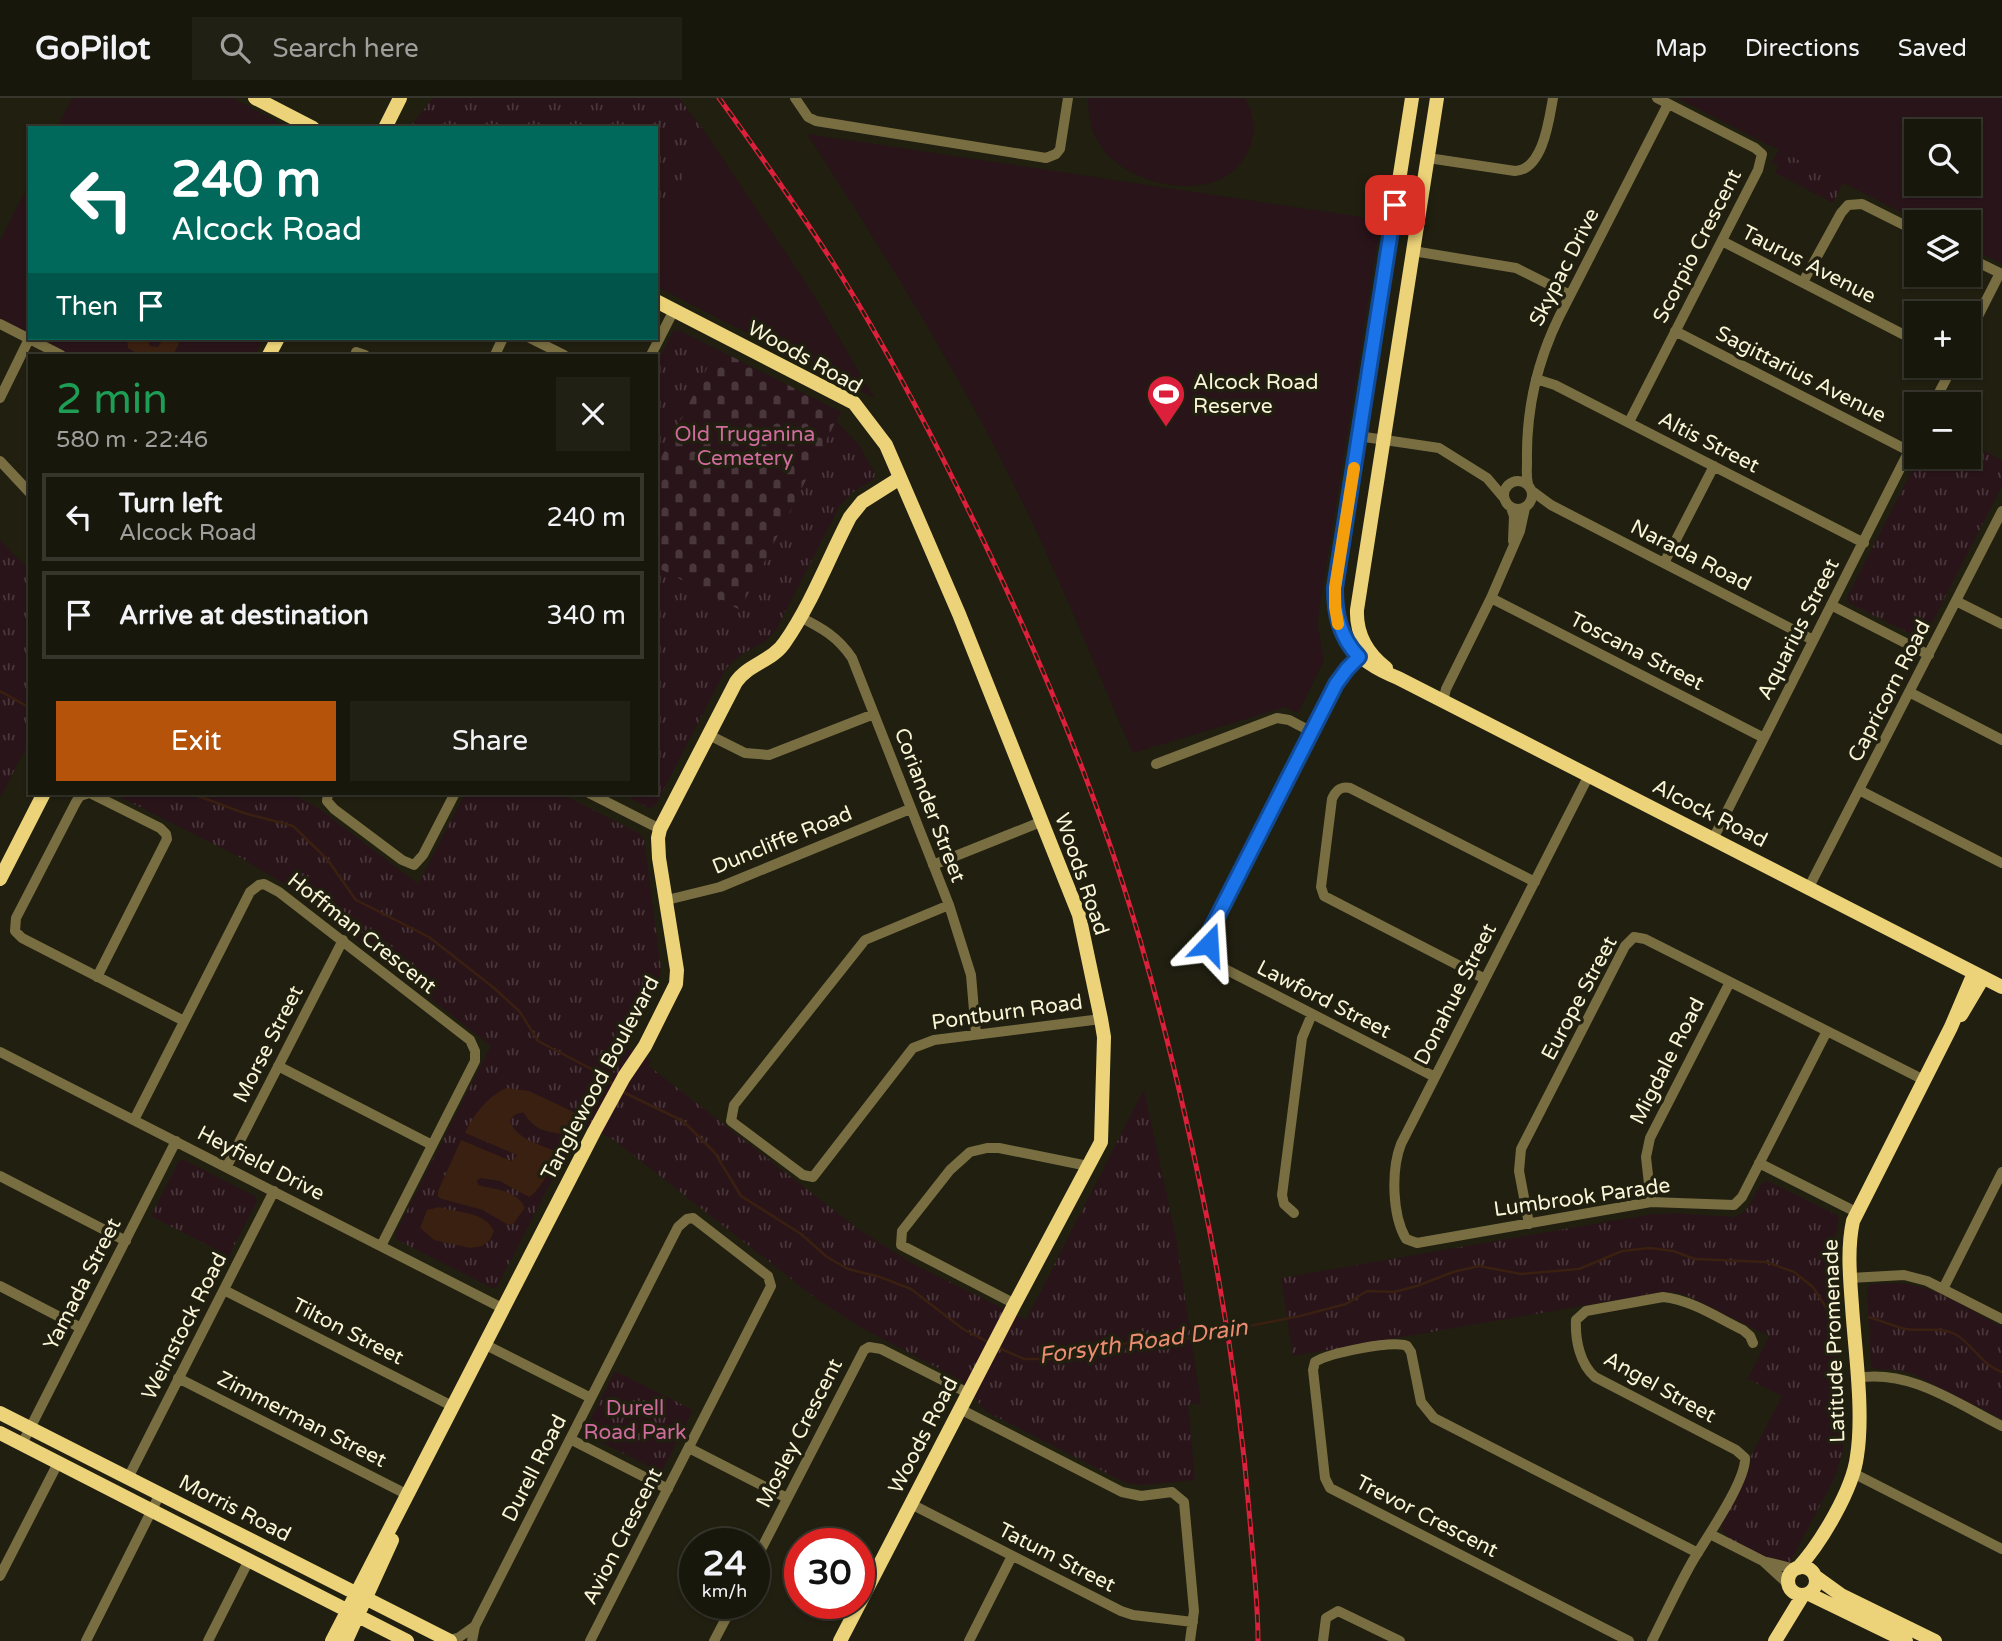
<!DOCTYPE html>
<html lang="en">
<head>
<meta charset="utf-8">
<style>
	body { margin:0; font-family:"Varela Round",sans-serif; background:#212015; color:#f1f3f6; height:100vh; display:flex; flex-direction:column; font-size:26px; white-space:nowrap }
	* { box-sizing:border-box; margin:0 }
	p { font-size:23px; color:#9f9f9d }
	.icon { flex:none; width:38px; height:38px; fill:none; stroke:currentColor; stroke-width:2; stroke-linecap:round; stroke-linejoin:round }
	.map { position:relative; flex:1; overflow:hidden }
	.details { position:absolute; left:28px; top:256px; width:630px; height:441px; display:flex; flex-direction:column; background:#18170c; border-radius:0px; box-shadow:0 2px 5px #0004,0 0 0 2px #36362d }
	.details>* { flex:none }
	.guide { position:absolute; left:28px; top:28px; width:630px; height:214px; border-radius:0px; box-shadow:0 2px 5px #0004,0 0 0 2px #36362d; background:#00695c; color:#fff; overflow:hidden }
	.fabs { position:absolute; left:1904px; top:21px; display:grid; gap:14px }
	.fabs a { display:grid; place-items:center; width:77px; height:77px; border-radius:0px; background:#18170c; box-shadow:0 2px 5px #0004,0 0 0 2px #36362d; font-size:35px }
	.speed { position:absolute; left:679px; top:1430px; display:flex; gap:14px; font-size:35px; font-weight:700; text-align:center }
	.speed>* { display:grid; place-content:center; width:91px; height:91px; border-radius:50%; background:#18170c; box-shadow:0 2px 5px #0004,0 0 0 2px #36362d; line-height:1 }
	.speed small { font-size:18px; font-weight:400 }
	.speed .limit { border:10px solid #d22; background:#fff; color:#111 }
	.pin { position:absolute; display:grid; place-items:center; width:60px; height:60px; color:#fff; margin:-30px; border-radius:14px; box-shadow:0 4px 10px #0006 }
	.me { position:absolute; width:77px; margin:-38px; rotate:20deg; stroke-linejoin:round; filter:drop-shadow(0 0 5px #0008) }
	.turn { display:flex; align-items:center; gap:24px; height:147px; padding:0 28px; font-size:32px }
	.turn .icon { width:91px; height:91px; stroke-width:2.5 }
	.turn b { display:block; font-size:49px; line-height:60px }
	.then { display:flex; align-items:center; height:66px; padding:0 28px; background:#0003; gap:14px; font-size:26px }
	.round { display:grid; place-items:center; flex:none; width:74px; height:74px; border-radius:0px; background:#212015 }
	.summary { display:flex; align-items:center; justify-content:space-between; height:119px; padding:0 28px }
	h1 { font-size:42px; font-weight:600; line-height:52px; color:#1e9e55 }
	.action { display:flex; gap:14px; margin-top:auto; padding:14px 28px }
	.action a { flex:1; height:80px; border-radius:0px; background:#b45309; color:#fff; font-size:28px; font-weight:600; line-height:80px; text-align:center }
	.action a+a { background:#212015; color:#f1f3f6 }
	ul { padding:0; list-style:none }
	li { display:flex; align-items:center; gap:21px; height:88px; margin:0 14px 10px; padding:0 14px; border:4px solid #36362d; border-radius:0px }
	li div { flex:1 }
	li b { display:block; font-size:26px }
	li em { font-style:normal }
	header { display:flex; align-items:center; gap:42px; box-sizing:border-box; height:98px; padding:0 35px; background:#18170c; border-bottom:2px solid #36362d }
	header strong { font-size:33px }
	nav { display:flex; gap:38px; margin-inline-start:auto; font-size:24px }
	.search { width:490px; height:63px; background:#212015; display:flex; align-items:center; gap:18px; box-sizing:border-box; padding:0 24px; border-radius:0px; color:#9f9f9d; font-size:26px }
	.map>svg:first-child { display:block }
</style>
</head>
<body>
<header>
<strong>GoPilot</strong>
<div class="search"><svg class="icon" aria-label="search" viewBox="0 0 24 24"><circle cx="10" cy="10" r="6"/><path d="M15 15l6 6"/></svg>Search here</div>
<nav><a>Map</a><a>Directions</a><a>Saved</a></nav>
</header>
<div class="map">
<svg width="2002" height="1543" viewBox="0 0 2002 1543">
	<defs>
		<pattern id="cemetery-stones" width="16" height="16" patternUnits="userSpaceOnUse" patternTransform="scale(1.75)"><rect width="16" height="16" fill="#29141a"/><path d="M2 7V4a2 2 0 0 1 4 0v3zM10 15v-3a2 2 0 0 1 4 0v3z" fill="#49373b"/></pattern>
		<pattern id="park-tufts" width="24" height="20" patternUnits="userSpaceOnUse" patternTransform="scale(1.75)"><rect width="24" height="20" fill="#29141a"/><path d="M3 7l-1-3M5 7V3M7 7l1-3M15 17l-1-3M17 17v-4M19 17l1-3" fill="none" stroke="#49373b"/></pattern>
	</defs>
	<rect width="100%" height="100%" fill="#201f10"/>
	<path fill="#29141a" fill-rule="evenodd" d="M72 0H232L290 30H57Z
		M1088 0H1245C1254 16 1256 35 1249 51 1226 107 1140 92 1106 55 1092 39 1088 20 1088 0Z
		M1677 0H2002V166L1969 149V124H1920ZM1916 33H1969V86H1916Z
		M705 34 812 194 874 300 656 188V132Z
		M807 36 1381 122 1317 526 1324 562 1298 615 1285 609 1133 655C1097 573 1063 488 1024 407 961 278 885 156 807 36Z
		M30 84 29 231 30 236 0 220V143Z
		M40 240H264L255 257H72Z"/>
	<path fill="url(#cemetery-stones)" d="M717 251 841 314 740 512 656 469V369Z"/>
	<path fill="url(#park-tufts)" d="M433 0H679L705 34 656 132V30H409Z
		M1779 52 1843 85 1833 105 1775 75 1778 68 1772 64Z
		M679 232 717 251 656 369V267L673 233Z
		M836 323 860 348 875 376 873 382 853 394 840 407 776 532 763 545 742 556 727 569 655 708 649 710 620 695H656V469L740 512Z
		M1969 345 2002 362V388L1925 538 1919 540 1849 505 1847 499 1919 359H1969Z
		M0 442 30 473V642L0 700Z
		M112 695H291L318 710 418 786 465 695H559L640 736 644 741 661 871 657 890 627 950 651 962 649 968 858 1131 910 1164 1026 1222 1144 991 1176 1140 1201 1305 1188 1307 1195 1382 1141 1387 1126 1385 985 1313 961 1282 862 1230 818 1202 614 1042 581 1025 497 1189 492 1190 397 1142 395 1136 491 948 286 787 243 761Z
		M184 1062 255 1098 257 1103 229 1158 151 1118 179 1063Z
		M1767 1083 1839 1118 1833 1153 1843 1352 1835 1379 1789 1466C1775 1462 1731 1446 1724 1435 1721 1431 1722 1429 1722 1424L1750 1369 1751 1358 1782 1298 1748 1281 1769 1238 1688 1198 1674 1194 1656 1195 1293 1258 1281 1180 1646 1117 1674 1115 1733 1119C1756 1113 1750 1091 1767 1083Z
		M1894 1185C1932 1185 1969 1212 2002 1229V1321L1913 1276 1898 1272 1875 1271 1871 1267 1867 1191 1871 1186Z
		M615 1273 693 1312 663 1371 658 1373 587 1337 585 1332Z"/>
	<path fill="#3a2010" d="M127 240H147L150 248 158 249 162 243 161 240H179L178 247 173 257H139L128 250Z
		M506 990 529 993 576 1015 573 1028 564 1036C545 1034 534 1032 524 1015 518 1014 512 1018 510 1023 516 1041 539 1046 555 1053 554 1066 541 1092 529 1099L500 1083 481 1080 477 1082 478 1087C495 1092 516 1091 525 1110L513 1126 508 1127 483 1112 442 1101 438 1099V1093L461 1042 511 1063 515 1060 517 1057 465 1035C473 1017 487 999 506 990Z
		M439 1109C458 1115 484 1113 494 1133L490 1142 482 1148 470 1150 434 1142 420 1130 427 1112Z"/>
	<g fill="none" stroke-linecap="round" stroke-linejoin="round">
		<path stroke="#3a2010" stroke-width="2.5" d="M0 593 30 610
			M190 695 244 715 293 728 327 761 356 802 429 839 494 890 520 914 538 943 599 975 615 988
			M623 994 683 1023 715 1055 741 1098 801 1136 827 1159 848 1171 880 1179 911 1191 963 1231 990 1245
			M1869 1219C1881 1223 1893 1228 1906 1231 1922 1234 1940 1228 1955 1236 1973 1246 1981 1267 2002 1274
			M999 1250 1024 1261H1053L1081 1258 1101 1246 1164 1245 1300 1218 1346 1206 1367 1193 1394 1194 1417 1188 1453 1174 1479 1168 1521 1176 1579 1171 1622 1153 1650 1150 1673 1153 1695 1161 1766 1164 1794 1174 1813 1189 1827 1211 1836 1215"/>
		<path stroke="#796e42" stroke-width="10" d="M795 0 808 19 816 23 1046 60 1056 56 1060 51 1068 0
			M1428 60 1515 73C1543 72 1549 22 1553 0
			M1722 143 1916 243
			M1413 153 1516 170 1570 197
			M1969 160 2002 176
			M1803 184 1841 115 1848 107 1862 106 1916 133
			M0 226 61 257
			M1675 233 1909 353
			M1969 236 2000 175
			M530 240 564 257
			M356 254 365 257
			M495 257 503 240
			M651 257 674 212
			M1536 281 1555 287 1864 445
			M0 300 29 241
			M1933 306 1953 268
			M1629 324 1758 72 1762 56 1755 50 1657 0
			M1358 338 1439 350 1487 380 1504 400
			M0 363 30 395
			M1504 397a14 14 0 1 1 28 0a14 14 0 1 1-28 0Z
			M1528 386C1526 378 1527 372 1527 364 1526 314 1537 264 1559 219L1668 6
			M1532 393 1551 407 1813 542
			M1511 410 1514 418 1513 443
			M1664 465 1714 368
			M1491 500 1764 640
			M1956 503 2002 526
			M1831 507 1929 557
			M800 519C822 530 838 539 852 560L949 807 971 877 976 936
			M1363 556 1347 571 1337 586 1212 830C1206 843 1209 860 1221 869L1435 979
			M1909 594 2002 642
			M1443 603 1446 591 1491 500 1520 433 1525 410
			M709 637 745 655 769 657 874 616
			M1156 666 1277 620 1289 622 1312 634
			M1589 677 1401 1046C1391 1072 1392 1117 1406 1141L1417 1145 1651 1104 1734 1107 1742 1099 1827 933
			M1859 692 2002 765
			M89 695 80 698 76 704 16 820 15 833 22 840 184 923
			M90 695 160 730 166 736 167 741 97 879
			M328 695 327 703 334 711 402 762 414 767 423 757 455 695
			M589 695 660 731
			M1713 741 1916 339
			M933 767 1043 723
			M1809 789 2002 413
			M667 802 720 789 910 711
			M949 807 865 842 734 1007 731 1023 803 1077 813 1079 913 950 934 942 1101 921
			M1485 881 1324 798 1321 789 1332 701C1336 692 1341 688 1350 690L1535 784
			M0 954 504 1211
			M278 968 432 1047
			M134 1022 250 794 259 787 264 786 279 794 470 942 475 953V963L381 1148
			M1759 1065 1856 1114
			M227 1068 343 842
			M0 1078 126 1143
			M1651 1104 1646 1059 1650 1040 1730 884
			M1294 1115 1284 1106 1282 1097 1302 940 1312 916
			M1529 1126 1519 1073 1521 1051 1625 848 1634 839 1645 841 1924 982
			M1850 1180 1904 1177 1927 1183 2002 1221
			M0 1188 81 1230
			M1943 1191 2002 1074
			M224 1192 454 1309
			M1015 1206 901 1147 902 1133 950 1072 970 1054 987 1050H999L1088 1068
			M486 1247 591 1300
			M178 1280 408 1397
			M1857 1280C1910 1271 1956 1305 2002 1328
			M960 1311 1122 1394 1141 1398 1172 1394 1184 1404 1194 1513 1190 1543
			M570 1341 668 1391
			M22 1346 176 1043
			M689 1350 787 1400
			M1853 1375 2002 1451
			M128 1380 274 1093
			M911 1406 1121 1513 1133 1517 1193 1524
			M1710 1436 1763 1463 1788 1486
			M1767 1464 1795 1471
			M754 1465 864 1252 869 1249 881 1251 968 1295
			M0 1478 58 1365
			M449 1542 458 1540 475 1528
			M86 1543 160 1396
			M208 1543 249 1462
			M472 1543 475 1528 678 1129 687 1121 693 1120 768 1178 771 1188 590 1543
			M714 1543 734 1505
			M969 1543 1012 1458
			M1323 1543 1326 1520 1338 1513 1400 1543
			M1629 1543 1330 1390 1325 1380 1313 1272 1315 1264C1329 1255 1392 1242 1407 1248L1411 1254 1421 1304 1434 1320 1698 1455
			M1652 1543C1665 1517 1677 1491 1691 1466 1704 1443 1746 1384 1745 1360L1736 1352 1595 1279C1580 1266 1575 1242 1576 1222L1586 1213 1663 1199C1692 1202 1718 1220 1743 1232L1750 1238 1753 1245"/>
		<path stroke="#ecd379" stroke-width="14" d="M255 0 313 30
			M1412 0 1335 490C1335 540 1353 562 1398 580L2002 889
			M385 30 400 0
			M656 203 854 305 886 347 959 516 1079 817 1101 921 1104 939 1101 1044 1013 1209 840 1543
			M269 257 278 240
			M1386 570C1368 556 1356 536 1357 512L1437 0
			M0 781 44 695
			M1961 917 1983 880
			M0 1315 450 1543
			M0 1335 407 1543
			M1788 1483a14 14 0 1 1 28 0a14 14 0 1 1-28 0Z
			M1798 1470C1821 1445 1853 1391 1857 1358 1864 1314 1855 1253 1852 1208 1850 1180 1847 1151 1853 1123L1951 929 1974 875
			M1816 1479 1841 1497 1935 1543
			M1809 1496 1906 1543
			M332 1543 594 1034 624 979 645 948 676 886 677 872 659 760 658 740 660 731 736 584C748 566 773 563 785 544 811 507 829 459 850 419L862 404 900 380
			M346 1543 392 1442
			M1775 1543 1803 1497"/>
		<g stroke="#dc1f3a" stroke-width="5">
			<path id="rail" d="M719 0C761 58 804 118 842 179 884 247 922 318 958 391 1020 515 1076 642 1119 774 1157 890 1185 1010 1209 1130 1229 1231 1243 1332 1251 1435 1254 1471 1258 1507 1258 1543"/>
		</g>
		<use href="#rail" stroke="#201f10" stroke-width="2.5" stroke-dasharray="8" stroke-linecap="butt"/>
	</g>
	<g fill="none" stroke-linecap="round" stroke-linejoin="round">
		<g stroke="#114b97" stroke-width="18">
			<path id="route" d="M1209 846 1210 833 1336 586 1347 571 1359 559C1340 539 1335 517 1335 490L1395 107"/>
		</g>
		<use href="#route" stroke="#1a73e8" stroke-width="12"/>
		<path stroke="#f59e0b" stroke-width="12" d="M1338 526 1335 509V490L1354 370"/>
	</g>
	<defs>
		<g id="stadium-pin" transform="scale(2.0125)"><path d="M0 17L-7.5 6A9.5 9.5 0 1 1 7.5 6Z" fill="#dc1f3a" stroke="#201f10"/><path d="M0-5a6.5 5 0 1 0 0 10a6.5 5 0 1 0 0-10ZM-3.5-1.8h7v3.6h-7Z" fill="#fff"/></g>
	</defs>
	<g fill-rule="evenodd">
		<use href="#stadium-pin" x="1166" y="296"/>
	</g>
	<g text-anchor="middle" stroke-width="7" stroke-linejoin="round" paint-order="stroke">
		<g font-size="21" fill="#f9f5d6" stroke="#201f10">
			<text transform="translate(1697 148) rotate(-63)" y="7">Scorpio Crescent</text>
			<text transform="translate(1809 166) rotate(27)" y="7">Taurus Avenue</text>
			<text transform="translate(1564 169) rotate(-63)" y="7">Skypac Drive</text>
			<text transform="translate(805 259) rotate(29)" y="7">Woods Road</text>
			<text transform="translate(1801 276) rotate(27)" y="7">Sagittarius Avenue</text>
			<text transform="translate(1709 344) rotate(27)" y="7">Altis Street</text>
			<text transform="translate(1691 457) rotate(27)" y="7">Narada Road</text>
			<text transform="translate(1798 531) rotate(-63)" y="7">Aquarius Street</text>
			<text transform="translate(1637 553) rotate(27)" y="7">Toscana Street</text>
			<text transform="translate(1889 593) rotate(-63)" y="7">Capricorn Road</text>
			<text transform="translate(930 707) rotate(69)" y="7">Coriander Street</text>
			<text transform="translate(1710 715) rotate(27)" y="7">Alcock Road</text>
			<text transform="translate(782 742) rotate(-22)" y="7">Duncliffe Road</text>
			<text transform="translate(1082 776) rotate(71)" y="7">Woods Road</text>
			<text transform="translate(362 835) rotate(38)" y="7">Hoffman Crescent</text>
			<text transform="translate(1455 896) rotate(-63)" y="7">Donahue Street</text>
			<text transform="translate(1579 900) rotate(-62)" y="7">Europe Street</text>
			<text transform="translate(1324 901) rotate(27)" y="7">Lawford Street</text>
			<text transform="translate(1007 914) rotate(-8)" y="7">Pontburn Road</text>
			<text transform="translate(268 946) rotate(-63)" y="7">Morse Street</text>
			<text transform="translate(1667 963) rotate(-63)" y="7">Migdale Road</text>
			<text transform="translate(600 980) rotate(-62)" y="7">Tanglewood Boulevard</text>
			<text transform="translate(261 1065) rotate(27)" y="7">Heyfield Drive</text>
			<text transform="translate(1582 1099) rotate(-8)" y="7">Lumbrook Parade</text>
			<text transform="translate(82 1186) rotate(-63)" y="7">Yamada Street</text>
			<text transform="translate(184 1228) rotate(-63)" y="7">Weinstock Road</text>
			<text transform="translate(348 1233) rotate(27)" y="7">Tilton Street</text>
			<text transform="translate(1834 1243) rotate(-92)" y="7">Latitude Promenade</text>
			<text transform="translate(1660 1289) rotate(29)" y="7">Angel Street</text>
			<text transform="translate(302 1321) rotate(27)" y="7">Zimmerman Street</text>
			<text transform="translate(799 1335) rotate(-63)" y="7">Mosley Crescent</text>
			<text transform="translate(923 1337) rotate(-63)" y="7">Woods Road</text>
			<text transform="translate(534 1370) rotate(-63)" y="7">Durell Road</text>
			<text transform="translate(235 1410) rotate(27)" y="7">Morris Road</text>
			<text transform="translate(1427 1418) rotate(27)" y="7">Trevor Crescent</text>
			<text transform="translate(622 1438) rotate(-63)" y="7">Avion Crescent</text>
			<text transform="translate(1057 1459) rotate(27)" y="7">Tatum Street</text>
		</g>
		<g font-size="21" fill="#f9f5d6" stroke="#201f10" text-anchor="start">
			<text x="1193" y="291">Alcock Road<tspan x="1193" dy="24">Reserve</tspan></text>
		</g>
		<g font-size="21" fill="#cf6c9d" stroke="#201f10">
			<text x="745" y="343">Old Truganina<tspan x="745" dy="24">Cemetery</tspan></text>
			<text x="635" y="1317">Durell<tspan x="635" dy="24">Road Park</tspan></text>
		</g>
		<g font-size="23" font-style="italic" fill="#eb8c71" stroke="#201f10">
			<text transform="translate(1143 1243) rotate(-8)" y="8">Forsyth Road Drain</text>
		</g>
	</g>
</svg>
<div class="fabs">
<a><svg class="icon" aria-label="search" viewBox="0 0 24 24"><circle cx="10" cy="10" r="6"/><path d="M15 15l6 6"/></svg></a>
<a><svg class="icon" aria-label="layers" viewBox="0 0 24 24"><path d="M12 4l9 5-9 5-9-5zM3 14l9 5 9-5"/></svg></a>
<a>+</a>
<a>−</a>
</div>
<div class="speed"><div>24<small>km/h</small></div><div class="limit">30</div></div>
<div class="pin" style="left:1395px;top:107px;background:#d93025"><svg class="icon" aria-label="arrive" viewBox="0 0 24 24"><path d="M6 21V4h12l-3 4 3 4H6"/></svg></div>
<svg class="me" style="left:1209px;top:846px" viewBox="-20 -20 40 40"><path d="M0-17L14 15 0 8-14 15z" fill="#1a73e8" stroke="#fff" stroke-width="4"/></svg>
<div class="guide">
<div class="turn"><svg class="icon" aria-label="left" viewBox="0 0 24 24"><path d="M17 20v-9H6M10 6l-5 5 5 5"/></svg><div><b>240 m</b>Alcock Road</div></div>
<div class="then">Then<svg class="icon" aria-label="arrive" viewBox="0 0 24 24"><path d="M6 21V4h12l-3 4 3 4H6"/></svg></div>
</div>
<section class="details">
<div class="summary"><div><h1>2 min</h1><p>580 m · 22:46</p></div><a class="round"><svg class="icon" aria-label="close" viewBox="0 0 24 24"><path d="M6 6l12 12M18 6L6 18"/></svg></a></div>
<ul>
<li><svg class="icon" aria-label="left" viewBox="0 0 24 24"><path d="M17 20v-9H6M10 6l-5 5 5 5"/></svg><div><b>Turn left</b><p>Alcock Road</p></div><em>240 m</em></li>
<li><svg class="icon" aria-label="arrive" viewBox="0 0 24 24"><path d="M6 21V4h12l-3 4 3 4H6"/></svg><div><b>Arrive at destination</b></div><em>340 m</em></li>
</ul>
<div class="action"><a>Exit</a><a>Share</a></div>
</section>
</div>
</body>
</html>
